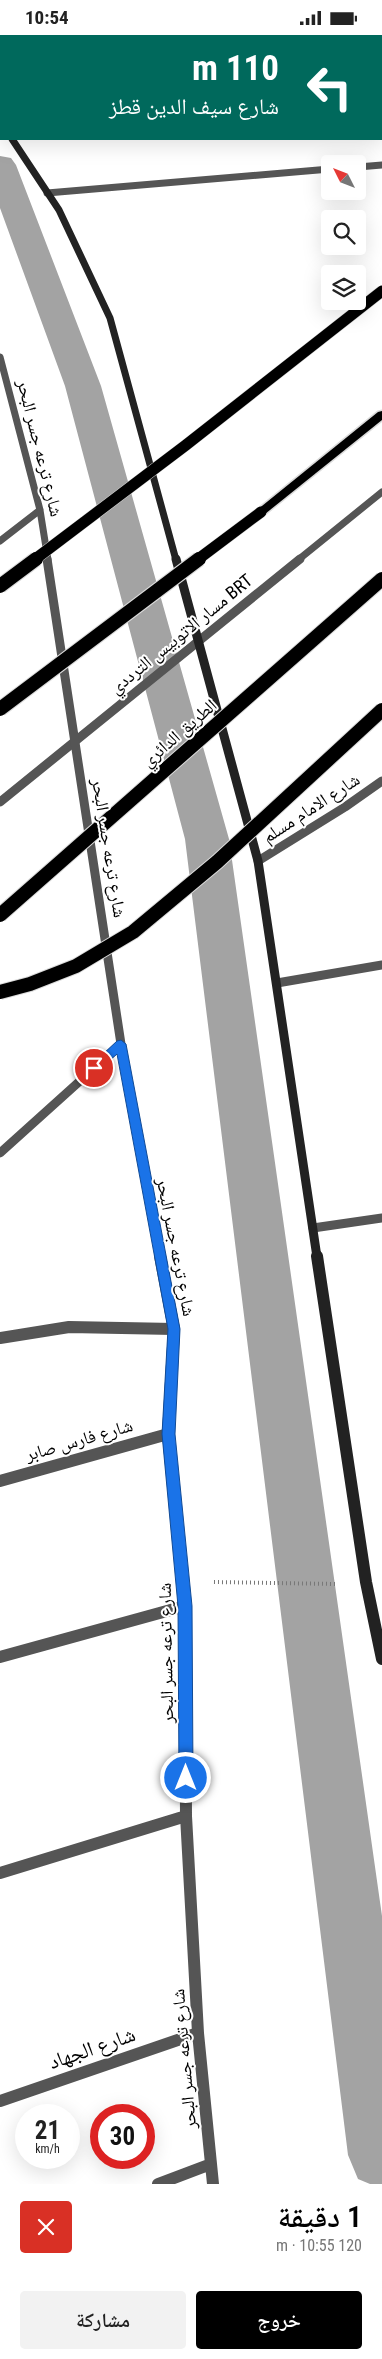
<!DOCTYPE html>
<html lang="ar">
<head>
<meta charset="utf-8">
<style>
	body { margin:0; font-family:"Roboto Condensed","Noto Naskh Arabic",sans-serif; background:#f2f2f2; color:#222; direction:rtl; height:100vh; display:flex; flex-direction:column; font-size:19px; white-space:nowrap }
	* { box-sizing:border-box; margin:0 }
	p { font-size:16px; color:#767676 }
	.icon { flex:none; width:28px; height:28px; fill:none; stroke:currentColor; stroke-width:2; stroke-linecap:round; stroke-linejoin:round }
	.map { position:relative; height:2149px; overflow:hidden; direction:ltr }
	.side { display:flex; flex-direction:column; background:#fff; flex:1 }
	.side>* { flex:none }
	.guide { position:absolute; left:0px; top:0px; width:382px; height:105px; box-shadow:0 5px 20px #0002; direction:rtl; background:#00695c; color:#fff; overflow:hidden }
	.needle { width:32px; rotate:312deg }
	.fabs { position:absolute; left:321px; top:120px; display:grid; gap:10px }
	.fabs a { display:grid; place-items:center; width:45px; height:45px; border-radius:5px; background:#fff; box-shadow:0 5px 20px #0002; font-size:25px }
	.speed { position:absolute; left:15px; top:2069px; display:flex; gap:10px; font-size:25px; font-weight:700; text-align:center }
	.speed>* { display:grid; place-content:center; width:65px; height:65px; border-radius:50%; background:#fff; box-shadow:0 5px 20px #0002; line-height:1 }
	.speed small { font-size:12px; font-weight:400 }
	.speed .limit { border:8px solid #d22; background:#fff; color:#111 }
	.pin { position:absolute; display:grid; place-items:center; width:42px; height:42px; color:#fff; margin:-21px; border:2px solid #fff; border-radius:50%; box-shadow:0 1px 5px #0007 }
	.me { position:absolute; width:55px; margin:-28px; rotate:0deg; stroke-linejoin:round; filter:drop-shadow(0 0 4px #0008) }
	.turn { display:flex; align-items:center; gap:18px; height:105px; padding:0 20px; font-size:22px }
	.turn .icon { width:65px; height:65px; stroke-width:2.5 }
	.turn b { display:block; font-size:35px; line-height:42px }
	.round { display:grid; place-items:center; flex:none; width:52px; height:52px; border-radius:5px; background:#f2f2f2 }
	.overview { display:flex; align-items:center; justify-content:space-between; height:85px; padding:0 20px }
	h1 { font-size:30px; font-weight:600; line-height:38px; color:#000 }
	.cta { display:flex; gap:10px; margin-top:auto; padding:10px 20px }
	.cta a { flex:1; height:58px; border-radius:5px; background:#000; color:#fff; font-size:20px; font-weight:600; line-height:58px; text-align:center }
	.cta a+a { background:#f2f2f2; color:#222 }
	.status { display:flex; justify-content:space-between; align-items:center; height:35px; padding:0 25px; background:#fff; direction:ltr }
	.status svg { height:14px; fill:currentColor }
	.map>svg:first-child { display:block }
</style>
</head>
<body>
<div class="status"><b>10:54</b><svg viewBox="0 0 49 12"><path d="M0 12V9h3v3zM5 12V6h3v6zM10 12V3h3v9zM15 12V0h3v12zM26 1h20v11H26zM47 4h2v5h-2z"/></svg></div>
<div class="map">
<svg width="382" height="2149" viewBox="0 0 382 2149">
	<rect width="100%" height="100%" fill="#fff"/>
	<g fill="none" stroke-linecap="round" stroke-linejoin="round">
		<path fill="#a3a3a3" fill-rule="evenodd" d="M0 121 11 123 16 130 101 351 229 804 382 1881V2149H370L358 2144 348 2120 185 804 65 351 0 173Z"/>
		<g stroke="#dbdbdb" stroke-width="3">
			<path id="highway" d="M382 376V385L265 479H257L255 477 257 475 378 377Z"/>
		</g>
		<path stroke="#777" stroke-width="4" stroke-dasharray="1 3" stroke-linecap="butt" d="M214 1547 335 1549"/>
		<path stroke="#555" stroke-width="7" d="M298 525 382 457"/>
		<path stroke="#555" stroke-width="9" d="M0 767 300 524"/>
		<path stroke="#555" stroke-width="7" d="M373 0 375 1
			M76 1 80 0
			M241 1 244 0
			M358 132 382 130
			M47 158 330 134
			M0 322 40 475 48 525
			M0 506 40 475"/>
		<path stroke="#555" stroke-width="9" d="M47 524 121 1009 161 1222
			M258 826 345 772 382 746
			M277 948 382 930
			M0 1118 121 1009
			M313 1193 382 1183"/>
		<path stroke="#555" stroke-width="12" d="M160 1221 174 1294 168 1399 185 1571 186 1781 198 1998 213 2149
			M0 1303 69 1292 174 1294
			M0 1446 168 1399
			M0 1622 185 1571
			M0 1838 186 1781
			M0 2066 198 1998
			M158 2149 211 2129"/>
		<path stroke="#222" stroke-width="7" d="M0 89 1 91
			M12 104 59 175 110 283 176 525"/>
		<path stroke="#222" stroke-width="9" d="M176 524 258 826 317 1222"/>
		<path stroke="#222" stroke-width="12" d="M317 1221 366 1547 382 1624"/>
		<use href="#highway" fill="#000" fill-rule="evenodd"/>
		<g stroke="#dbdbdb" stroke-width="12" stroke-linecap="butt">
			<path id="highway-bridge-far1" d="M34 525 186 410 382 256
				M197 525 261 477"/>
		</g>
		<g stroke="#dbdbdb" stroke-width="16" stroke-linecap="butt">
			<path id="highway-bridge" d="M0 551 36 524
				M0 674 199 524
				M0 880 382 544
				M0 957 30 949 76 931 133 897 217 827 382 675"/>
		</g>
		<use href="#highway-bridge-far1" stroke="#000" stroke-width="11"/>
		<use href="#highway-bridge" stroke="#000" stroke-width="14"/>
	</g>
	<path fill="#1a73e8" stroke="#114b97" d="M121 1005 126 1009 180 1294 175 1399 192 1571 193 1743 191 1747 186 1749 181 1747 179 1743 178 1571 162 1399 168 1294 117 1019 98 1036H90L88 1033 117 1006Z"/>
	<g text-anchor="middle" stroke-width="4" stroke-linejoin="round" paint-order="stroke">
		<g font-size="18" fill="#000" stroke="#fff">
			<text transform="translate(40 413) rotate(76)" y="6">شارع ترعه جسر البحر</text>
			<text transform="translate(181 599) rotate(-39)" y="6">مسار الاتوبيس الترددي BRT</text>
			<text transform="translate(179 698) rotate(-41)" y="6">الطريق الدائري</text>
			<text transform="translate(311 773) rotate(-33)" y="6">شارع الامام مسلم</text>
			<text transform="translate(109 813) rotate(81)" y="6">شارع ترعه جسر البحر</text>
			<text transform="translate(176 1212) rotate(79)" y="6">شارع ترعه جسر البحر</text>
			<text transform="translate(79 1405) rotate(-16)" y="6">شارع فارس صابر</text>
			<text transform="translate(166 1618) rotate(-91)" y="6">شارع ترعه جسر البحر</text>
			<text transform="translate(184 2024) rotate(-95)" y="6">شارع ترعه جسر البحر</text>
		</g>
		<g font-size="21" fill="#000" stroke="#fff">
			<text transform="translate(92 2013) rotate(-19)" y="7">شارع الجهاد</text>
		</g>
	</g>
</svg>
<div class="fabs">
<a><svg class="needle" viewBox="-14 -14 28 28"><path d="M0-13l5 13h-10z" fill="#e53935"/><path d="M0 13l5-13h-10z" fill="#767676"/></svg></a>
<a><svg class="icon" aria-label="search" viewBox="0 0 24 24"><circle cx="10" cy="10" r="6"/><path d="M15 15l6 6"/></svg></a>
<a><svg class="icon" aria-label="layers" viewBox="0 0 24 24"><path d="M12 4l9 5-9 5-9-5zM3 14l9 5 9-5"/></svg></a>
</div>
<div class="speed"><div>21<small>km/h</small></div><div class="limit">30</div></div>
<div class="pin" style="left:94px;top:1033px;background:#d93025"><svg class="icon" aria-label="arrive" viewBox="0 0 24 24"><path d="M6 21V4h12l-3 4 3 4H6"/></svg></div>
<svg class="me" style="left:186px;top:1743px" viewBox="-20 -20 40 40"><circle r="17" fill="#1a73e8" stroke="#fff" stroke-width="3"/><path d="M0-11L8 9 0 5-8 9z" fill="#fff"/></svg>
<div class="guide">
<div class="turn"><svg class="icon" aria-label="left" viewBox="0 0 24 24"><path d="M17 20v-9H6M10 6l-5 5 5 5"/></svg><div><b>110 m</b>شارع سيف الدين قطز</div></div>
</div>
</div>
<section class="side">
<div class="overview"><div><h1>1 دقيقة</h1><p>120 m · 10:55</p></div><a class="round" style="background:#d93025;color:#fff"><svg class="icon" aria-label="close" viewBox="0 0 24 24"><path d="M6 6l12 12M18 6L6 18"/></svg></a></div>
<div class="cta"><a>خروج</a><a>مشاركة</a></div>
</section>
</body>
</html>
